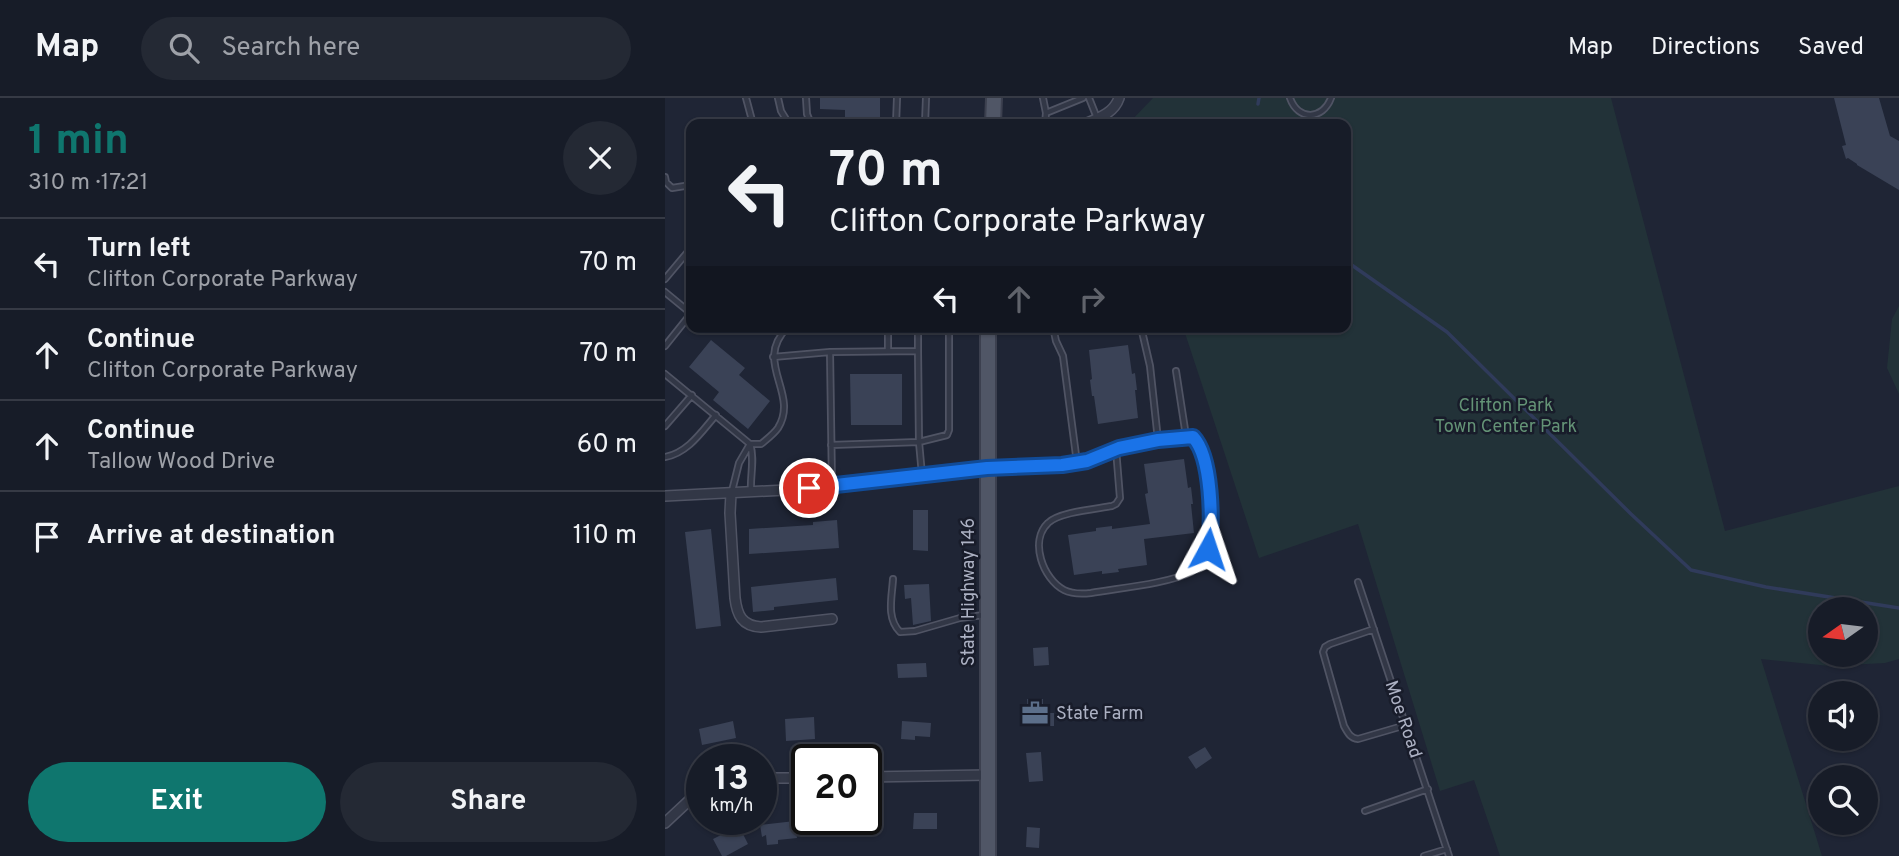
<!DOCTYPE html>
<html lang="en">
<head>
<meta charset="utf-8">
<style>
	body { margin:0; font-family:Overpass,sans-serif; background:#242934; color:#f1f3f6; height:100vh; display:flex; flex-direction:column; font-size:26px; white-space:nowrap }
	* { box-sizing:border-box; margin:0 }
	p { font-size:23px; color:#9ea1a8 }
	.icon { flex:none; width:38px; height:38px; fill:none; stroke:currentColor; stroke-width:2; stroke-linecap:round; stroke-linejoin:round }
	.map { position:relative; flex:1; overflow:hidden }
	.side { display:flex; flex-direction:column; background:#171c28; width:665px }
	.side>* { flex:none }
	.top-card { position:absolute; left:21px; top:21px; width:665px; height:214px; border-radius:14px; box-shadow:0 2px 5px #0004,0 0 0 2px #363a45; background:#171c28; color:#f1f3f6; overflow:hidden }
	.needle { width:46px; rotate:256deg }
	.tools { position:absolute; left:1143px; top:499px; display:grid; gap:14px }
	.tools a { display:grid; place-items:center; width:70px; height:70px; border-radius:50%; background:#171c28; box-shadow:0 2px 5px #0004,0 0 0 2px #363a45; font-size:35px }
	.speed { position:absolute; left:21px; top:646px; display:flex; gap:14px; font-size:35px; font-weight:700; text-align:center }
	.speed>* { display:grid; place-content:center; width:91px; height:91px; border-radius:50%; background:#171c28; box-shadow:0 2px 5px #0004,0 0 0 2px #363a45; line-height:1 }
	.speed small { font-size:18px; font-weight:400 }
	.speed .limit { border:4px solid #111; border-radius:10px; background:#fff; color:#111 }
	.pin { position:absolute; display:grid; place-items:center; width:60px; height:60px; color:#fff; margin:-30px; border:4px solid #fff; border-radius:50%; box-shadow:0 2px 7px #0007 }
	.me { position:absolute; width:77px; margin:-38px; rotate:5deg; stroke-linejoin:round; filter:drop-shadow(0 0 5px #0008) }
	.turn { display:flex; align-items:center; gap:24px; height:147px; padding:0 28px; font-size:32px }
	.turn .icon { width:91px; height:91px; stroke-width:2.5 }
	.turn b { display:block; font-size:49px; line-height:60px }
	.lanes { display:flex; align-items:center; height:66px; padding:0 28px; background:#0003; justify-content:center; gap:35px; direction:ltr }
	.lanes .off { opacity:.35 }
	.round { display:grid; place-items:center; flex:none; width:74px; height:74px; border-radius:37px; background:#242934 }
	.summary { display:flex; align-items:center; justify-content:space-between; height:119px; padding:0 28px }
	h1 { font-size:42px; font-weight:700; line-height:52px; color:#0f766e }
	.primary-button { display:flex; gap:14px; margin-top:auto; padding:14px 28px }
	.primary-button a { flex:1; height:80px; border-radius:42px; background:#0f766e; color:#fff; font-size:28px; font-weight:700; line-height:80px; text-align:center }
	.primary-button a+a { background:#242934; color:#f1f3f6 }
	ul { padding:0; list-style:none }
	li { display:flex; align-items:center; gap:21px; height:91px; padding:0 28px; border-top:2px solid #363a45 }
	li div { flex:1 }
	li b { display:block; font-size:26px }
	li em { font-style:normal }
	header { display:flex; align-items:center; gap:42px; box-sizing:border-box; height:98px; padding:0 35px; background:#171c28; border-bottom:2px solid #363a45 }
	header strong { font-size:33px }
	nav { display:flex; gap:38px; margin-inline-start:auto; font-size:24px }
	.search { width:490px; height:63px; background:#242934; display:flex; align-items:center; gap:18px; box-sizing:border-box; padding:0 24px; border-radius:38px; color:#9ea1a8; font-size:26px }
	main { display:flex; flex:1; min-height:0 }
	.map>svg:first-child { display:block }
</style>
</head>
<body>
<header>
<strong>Map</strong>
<div class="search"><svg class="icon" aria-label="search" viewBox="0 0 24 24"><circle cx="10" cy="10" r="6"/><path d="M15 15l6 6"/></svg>Search here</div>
<nav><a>Map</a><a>Directions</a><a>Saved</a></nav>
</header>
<main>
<section class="side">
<div class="summary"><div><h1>1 min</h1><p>310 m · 17:21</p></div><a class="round"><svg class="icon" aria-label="close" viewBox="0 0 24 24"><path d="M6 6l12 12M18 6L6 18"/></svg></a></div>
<ul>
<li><svg class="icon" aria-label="left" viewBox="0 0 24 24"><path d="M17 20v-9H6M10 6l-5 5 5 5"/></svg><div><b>Turn left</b><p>Clifton Corporate Parkway</p></div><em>70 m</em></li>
<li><svg class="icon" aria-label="ahead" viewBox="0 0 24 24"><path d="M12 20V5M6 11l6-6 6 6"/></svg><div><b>Continue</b><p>Clifton Corporate Parkway</p></div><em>70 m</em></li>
<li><svg class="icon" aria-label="ahead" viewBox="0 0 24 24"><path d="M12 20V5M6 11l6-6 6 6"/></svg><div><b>Continue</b><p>Tallow Wood Drive</p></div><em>60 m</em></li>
<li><svg class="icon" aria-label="arrive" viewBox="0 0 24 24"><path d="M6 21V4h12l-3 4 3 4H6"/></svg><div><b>Arrive at destination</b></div><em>110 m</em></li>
</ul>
<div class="primary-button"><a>Exit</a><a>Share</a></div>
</section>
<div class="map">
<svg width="1234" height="758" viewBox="0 0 1234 758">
	<rect width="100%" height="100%" fill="#1f2535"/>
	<path fill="#223238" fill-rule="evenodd" d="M488 0H946L1060 433 1234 388V561L1220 565 1165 568 1096 561 1157 758H835L809 682 775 693 693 426 594 460 518 229H681V26H463ZM1155 511H1200V556H1155Z
		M1234 208V296L1222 270 1227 221Z"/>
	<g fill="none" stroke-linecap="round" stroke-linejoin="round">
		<path stroke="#303b5b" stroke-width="3.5" d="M593 6 594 0
			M681 163 782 234 966 416 1026 472 1101 489 1234 510"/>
	</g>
	<path fill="#3a4256" d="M155 0H215V26H180V12L155 11Z
		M1169 0H1214L1225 38 1234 43V92L1192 67V66L1183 60 1181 61 1177 48 1181 47Z
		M46 242 80 270 74 277 105 303 83 331 48 302 54 294 24 269Z
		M463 247 467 276 470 275 472 292H470L473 320 433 326 429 298H427L425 282 427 281 424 252Z
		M185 276H237V327H186Z
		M519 361 523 390 526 389 528 406H526L529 435 479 441 482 467 453 471 454 474 437 476V473L409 477 403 437 431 433V430L447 428V431L485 426 480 396 483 395 479 366Z
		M248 412H263V453L248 452Z
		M172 422 174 450 84 456V431L148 427V424Z
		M46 431 56 528 31 531 20 434Z
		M171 480 173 502 109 509V512L88 514 86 489Z
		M264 486 266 523 248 527 246 500 240 501 239 487Z
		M383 549 384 567 369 568 368 550Z
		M261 565 262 579 233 580 232 566Z
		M362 601H378V615H389V628H363Z
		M149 619 150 641 121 643 120 621Z
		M68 623 71 640 37 647 34 631Z
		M237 623 266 625 265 639 250 638V642L236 641Z
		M540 649 547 660 531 671 523 659Z
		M376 654 378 683 364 684 361 655Z
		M249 715H272V731H248Z
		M147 721 172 723 171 739 146 737Z
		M130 723 132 740 113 742V746L102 747 101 737 97 739 95 727Z
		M74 728 83 746 61 758H57L48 741Z
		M362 729 375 730 374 750 361 749Z"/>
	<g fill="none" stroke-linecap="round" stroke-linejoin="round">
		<g stroke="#505464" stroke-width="8">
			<path id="lane" d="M81 0 88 26
				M113 0 116 13 124 26
				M141 0 142 16 146 26
				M378 0 381 15 380 26
				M424 0 432 20
				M625 0C633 23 658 22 666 0
				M381 15 418 0
				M231 26 232 0
				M260 26 261 0
				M0 79 1 84 7 90 26 87
				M0 181 26 150
				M0 194 23 213 24 218 0 248
				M223 229V253
				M388 229 391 243 398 258 412 365 415 364
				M476 229 485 268 493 342
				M253 253V229
				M108 259 165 254
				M0 276 85 346C90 361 85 377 86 393
				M0 328 27 297
				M85 346H96C102 341 109 336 113 330 135 295 87 264 123 229
				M166 347 254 344 282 337 284 332V229
				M449 352 493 342 523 338
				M438 355 451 351 455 400 451 406 447 408C431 411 394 414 383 425 364 443 378 481 399 492 407 496 417 496 426 495 454 490 502 486 526 474 561 458 544 372 533 343L528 339 521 338 511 273
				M0 359C23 355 37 333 51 317
				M326 369 397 367 422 363 441 354
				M167 387 165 254 253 253 254 344 257 377
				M67 393 74 365 85 346
				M228 481C227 499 221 520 235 534L250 533 295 520 319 517
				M693 484 784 758
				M709 531 665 546 660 549 658 554 679 628C683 635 685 640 693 641L741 627
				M700 713 763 691
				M759 758 782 751"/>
		</g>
		<g stroke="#505464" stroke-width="12">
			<path id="street" d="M420 26C434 20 449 15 454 0
				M66 395 65 415 70 500C72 517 77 528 96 529L167 521
				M0 398 121 392 322 370
				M201 679 323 677
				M96 680H142
				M0 725 31 696 37 693"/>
		</g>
		<g stroke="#3c404f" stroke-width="18">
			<path id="primary" d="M328 26 329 0
				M323 758V229"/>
		</g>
		<use href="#lane" stroke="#323746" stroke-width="4.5"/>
		<use href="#street" stroke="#323746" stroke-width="9"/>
		<use href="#primary" stroke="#505666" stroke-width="14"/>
	</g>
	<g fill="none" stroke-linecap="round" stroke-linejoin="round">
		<g stroke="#114b97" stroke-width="18">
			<path id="route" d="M144 390 322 370 397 367 422 363 454 350 493 342 528 339C547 359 548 425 543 451"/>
		</g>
		<use href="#route" stroke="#1a73e8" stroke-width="12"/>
	</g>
	<defs>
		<g id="office-bare" transform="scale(2.1)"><path d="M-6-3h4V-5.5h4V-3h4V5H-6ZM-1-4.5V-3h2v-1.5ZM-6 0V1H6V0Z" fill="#5c6f8a" stroke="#181c2a" stroke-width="2.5" paint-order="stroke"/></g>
	</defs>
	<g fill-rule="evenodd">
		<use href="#office-bare" x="370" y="615"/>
	</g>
	<g text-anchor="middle" stroke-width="5" stroke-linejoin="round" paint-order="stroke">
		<g font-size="18" fill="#649376" stroke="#181c2a">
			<text x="841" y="313">Clifton Park<tspan x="841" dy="21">Town Center Park</tspan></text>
		</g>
		<g font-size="18" fill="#acb1c3" stroke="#181c2a">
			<text transform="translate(303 494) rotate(-90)" y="6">State Highway 146</text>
			<text transform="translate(739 621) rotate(71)" y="6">Moe Road</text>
		</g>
		<g font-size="18" fill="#acb1c3" stroke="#181c2a" text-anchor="start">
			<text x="391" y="621">State Farm</text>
		</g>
	</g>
</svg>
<div class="tools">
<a><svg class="needle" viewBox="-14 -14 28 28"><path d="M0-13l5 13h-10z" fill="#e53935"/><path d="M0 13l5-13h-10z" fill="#9ea1a8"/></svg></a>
<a><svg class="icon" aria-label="sound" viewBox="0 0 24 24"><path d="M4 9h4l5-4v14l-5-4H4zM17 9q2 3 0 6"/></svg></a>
<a><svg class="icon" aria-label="search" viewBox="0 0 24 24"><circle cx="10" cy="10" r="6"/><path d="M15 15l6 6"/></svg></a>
</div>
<div class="speed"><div>13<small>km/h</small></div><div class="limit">20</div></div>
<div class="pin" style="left:144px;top:390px;background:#d93025"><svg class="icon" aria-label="arrive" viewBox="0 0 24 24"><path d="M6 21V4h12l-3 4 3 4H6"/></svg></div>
<svg class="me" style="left:543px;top:451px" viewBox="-20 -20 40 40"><path d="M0-17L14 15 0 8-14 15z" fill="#1a73e8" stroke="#fff" stroke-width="4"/></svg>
<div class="top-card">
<div class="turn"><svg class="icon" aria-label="left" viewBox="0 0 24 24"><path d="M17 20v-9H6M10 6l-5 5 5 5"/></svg><div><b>70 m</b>Clifton Corporate Parkway</div></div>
<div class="lanes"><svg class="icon" aria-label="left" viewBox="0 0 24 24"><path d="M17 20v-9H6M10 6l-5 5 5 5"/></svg><svg class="icon off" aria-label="ahead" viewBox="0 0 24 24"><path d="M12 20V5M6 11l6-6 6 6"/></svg><svg class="icon off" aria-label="right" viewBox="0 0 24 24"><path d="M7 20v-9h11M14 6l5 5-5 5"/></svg></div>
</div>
</div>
</main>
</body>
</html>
